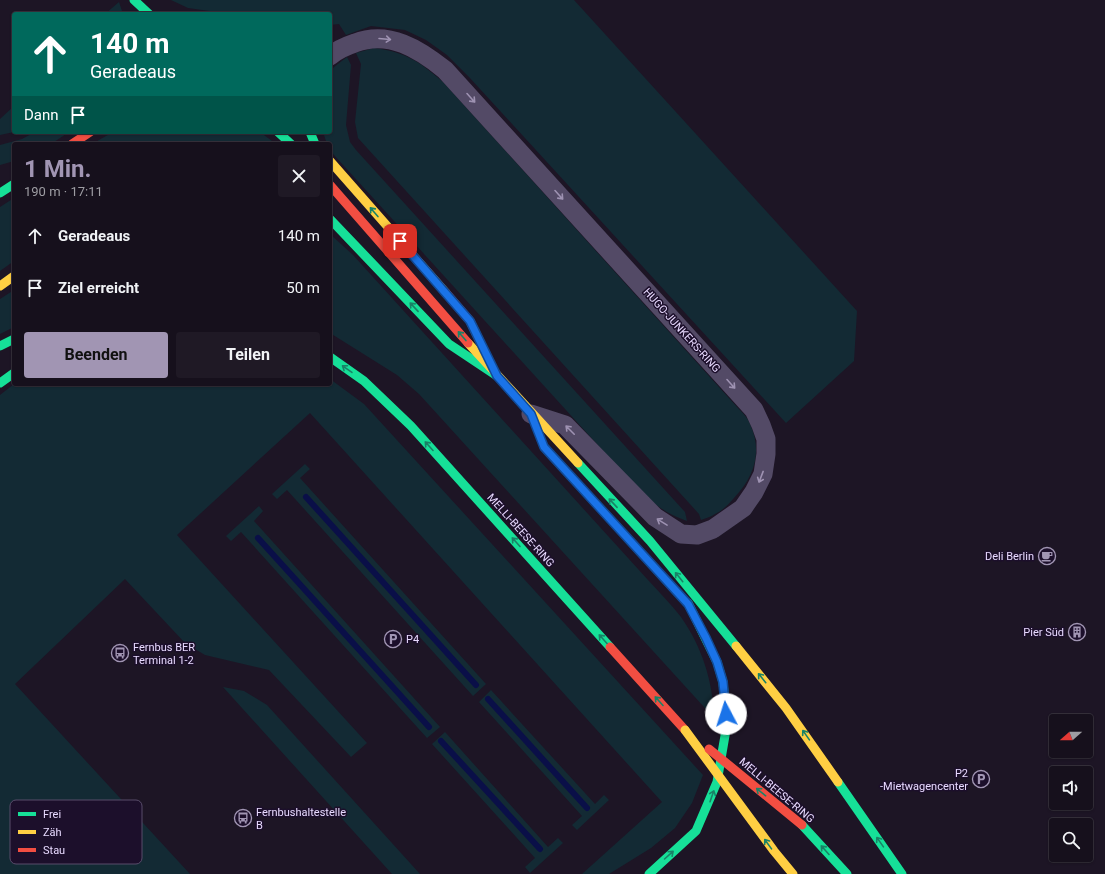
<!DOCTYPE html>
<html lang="de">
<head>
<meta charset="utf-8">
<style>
	body { margin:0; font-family:Roboto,sans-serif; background:#1f1925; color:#f1f3f6; height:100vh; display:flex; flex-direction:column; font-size:15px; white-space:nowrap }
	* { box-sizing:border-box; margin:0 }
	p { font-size:13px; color:#9e9da3 }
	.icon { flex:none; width:22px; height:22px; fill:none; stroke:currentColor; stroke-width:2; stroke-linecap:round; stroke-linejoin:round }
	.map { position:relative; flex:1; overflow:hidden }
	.details { position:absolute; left:12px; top:142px; width:320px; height:244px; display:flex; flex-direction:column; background:#16101c; border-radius:4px; box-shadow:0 1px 3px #0004,0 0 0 1px #35303b }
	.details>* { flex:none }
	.top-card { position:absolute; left:12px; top:12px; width:320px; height:122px; border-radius:4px; box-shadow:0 1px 3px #0004,0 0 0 1px #35303b; background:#00695c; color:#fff; overflow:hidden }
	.needle { width:26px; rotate:249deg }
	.buttons { position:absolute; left:1049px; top:714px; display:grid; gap:8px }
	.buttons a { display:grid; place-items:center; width:44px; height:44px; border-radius:4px; background:#16101c; box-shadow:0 1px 3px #0004,0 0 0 1px #35303b; font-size:20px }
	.pin { position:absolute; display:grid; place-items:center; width:34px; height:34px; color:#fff; margin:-17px; border-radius:8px; box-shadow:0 2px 6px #0006 }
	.me { position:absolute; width:44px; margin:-22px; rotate:355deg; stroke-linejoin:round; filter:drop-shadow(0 0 3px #0008) }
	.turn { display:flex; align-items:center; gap:14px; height:84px; padding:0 12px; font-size:18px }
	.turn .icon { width:52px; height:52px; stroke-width:2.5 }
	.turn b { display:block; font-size:28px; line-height:34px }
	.then { display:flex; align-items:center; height:38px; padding:0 12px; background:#0003; gap:8px; font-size:15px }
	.round { display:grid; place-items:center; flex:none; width:42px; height:42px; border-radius:4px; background:#1f1925 }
	.head { display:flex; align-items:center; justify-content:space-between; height:68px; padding:0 12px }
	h1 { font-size:24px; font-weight:700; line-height:30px; color:#a195b3 }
	.primary-button { display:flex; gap:8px; margin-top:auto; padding:8px 12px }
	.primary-button a { flex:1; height:46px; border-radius:4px; background:#a195b3; color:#111; font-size:16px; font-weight:700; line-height:46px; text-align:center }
	.primary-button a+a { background:#1f1925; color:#f1f3f6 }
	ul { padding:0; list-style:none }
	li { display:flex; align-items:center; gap:12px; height:52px; padding:0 12px }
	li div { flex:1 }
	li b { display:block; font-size:15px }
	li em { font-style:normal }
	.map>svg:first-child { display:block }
</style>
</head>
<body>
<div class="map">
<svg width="1105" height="874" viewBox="0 0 1105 874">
	<rect width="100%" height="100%" fill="#1d1525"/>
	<path fill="#132a34" d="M171 0H574L857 311 854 361 786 423 469 77 447 55 426 40 405 30 371 26 346 35 339 24 330 25V14H231L188 8Z
		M119 2 123 14H105Z
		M374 48C405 52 419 61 443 82L737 407C742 412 748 418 750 424 763 452 754 477 734 498 729 504 722 511 715 514 711 517 705 518 701 520L699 514 358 138 355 122 361 64 356 53Z
		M347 57 351 65 346 125 350 142 356 150 685 512 687 521C664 513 653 503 636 487L334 155 330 149V144H327L323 132H330V72L334 67Z
		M14 106V132L0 135V119Z
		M35 132H69L51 144H14V161L0 165V145L22 139Z
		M113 132H260L276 144H92Z
		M14 198V261L0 271V207Z
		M330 234 353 255 648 580C659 592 671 604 681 617 702 647 713 681 714 718L419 394 397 375 330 333Z
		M14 290V327L0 334V299Z
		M330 379 364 404 703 775 692 803 675 828 651 848 609 874H582L662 802 310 413 177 535 367 743 351 757 269 670 205 655 185 643 125 579 15 684 190 874H0V395L14 384H330Z
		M305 464 310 469 300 478 486 684 473 696 287 490 277 499 272 494Z
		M259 506 263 511 254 521 440 727 427 738 241 532 231 541 226 536Z
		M223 687 244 691 267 705 420 874H392Z
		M491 690 595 804 604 795 609 800 577 830 572 825 582 816 479 702Z
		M445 732 548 847 558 838 563 843 530 873 525 867 535 858 432 744Z"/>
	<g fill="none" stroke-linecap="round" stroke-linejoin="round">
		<path stroke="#0a0f48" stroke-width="6" d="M306 497 476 685
			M258 538 429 727
			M488 699 587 808
			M441 741 540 849"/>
		<path stroke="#534a66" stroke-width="19" d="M330 56C337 50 346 46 355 43 389 30 419 49 445 70L754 410 761 425 766 439V454L763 474 754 492 743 508 713 529 697 535 681 534 655 517 565 425 531 414"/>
		<path stroke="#16e098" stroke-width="9" d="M134 0 149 14
			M278 132 291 144
			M310 132 315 144
			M0 193 14 184
			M330 219 449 344 497 376
			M0 346 14 339
			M330 357 364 381 411 426 610 647
			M0 383 14 373
			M578 463 650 541 736 646
			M838 782 902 874
			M802 825 847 874
			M649 874 696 831 717 782 727 724 723 682 717 662 688 603"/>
		<path stroke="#ffcf43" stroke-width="9" d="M330 161 446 293
			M0 286 14 276
			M468 343 578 463
			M736 646 786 708 838 782"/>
		<path stroke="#f24e42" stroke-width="9" d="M72 144 90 132
			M330 185 468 343
			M446 293 470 321 484 350
			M610 647 685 730"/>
		<path stroke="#ffcf43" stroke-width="9" d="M685 730 774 851 793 874"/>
		<path stroke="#f24e42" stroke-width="9" d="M709 749 802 825"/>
	</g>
	<defs><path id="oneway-shaft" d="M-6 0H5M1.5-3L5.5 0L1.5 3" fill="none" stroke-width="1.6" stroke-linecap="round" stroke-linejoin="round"/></defs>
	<g stroke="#9e92b2">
		<use href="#oneway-shaft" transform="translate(385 39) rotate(5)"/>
		<use href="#oneway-shaft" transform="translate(471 98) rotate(48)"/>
		<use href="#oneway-shaft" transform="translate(559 195) rotate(48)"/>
		<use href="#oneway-shaft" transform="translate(731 384) rotate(48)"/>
		<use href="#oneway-shaft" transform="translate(570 430) rotate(-135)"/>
		<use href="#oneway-shaft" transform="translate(761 477) rotate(111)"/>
		<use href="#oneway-shaft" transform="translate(662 522) rotate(-148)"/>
	</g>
	<g stroke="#198267">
		<use href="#oneway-shaft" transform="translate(374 212) rotate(-131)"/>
		<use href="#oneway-shaft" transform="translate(414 307) rotate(-133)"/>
		<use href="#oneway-shaft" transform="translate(462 336) rotate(-131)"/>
		<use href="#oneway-shaft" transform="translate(347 369) rotate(-145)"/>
		<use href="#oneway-shaft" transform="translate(429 446) rotate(-132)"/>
		<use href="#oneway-shaft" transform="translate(613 503) rotate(-133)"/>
		<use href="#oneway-shaft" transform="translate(516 542) rotate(-132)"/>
		<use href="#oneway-shaft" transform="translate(679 577) rotate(-129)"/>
		<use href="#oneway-shaft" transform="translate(603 639) rotate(-132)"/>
		<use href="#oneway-shaft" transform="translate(762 678) rotate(-129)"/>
		<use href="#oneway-shaft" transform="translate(659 701) rotate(-132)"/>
		<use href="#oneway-shaft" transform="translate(806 735) rotate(-125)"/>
		<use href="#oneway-shaft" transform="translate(761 792) rotate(-141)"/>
		<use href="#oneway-shaft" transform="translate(712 796) rotate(-71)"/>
		<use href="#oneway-shaft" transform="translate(880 842) rotate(-125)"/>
		<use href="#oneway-shaft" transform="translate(768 844) rotate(-126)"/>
		<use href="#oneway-shaft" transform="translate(825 850) rotate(-132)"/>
		<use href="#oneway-shaft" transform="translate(669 855) rotate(-42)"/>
	</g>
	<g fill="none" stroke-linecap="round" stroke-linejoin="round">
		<g stroke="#114b97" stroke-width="10">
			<path id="route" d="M400 241 470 321 497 376 531 414 544 447 688 604 706 638 717 662 723 682 726 714"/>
		</g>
		<use href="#route" stroke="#1a73e8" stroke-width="7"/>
	</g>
	<defs>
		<g id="cafe-ring" transform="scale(0.9)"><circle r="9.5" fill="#1c0f2b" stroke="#a195b3" stroke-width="1.5"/><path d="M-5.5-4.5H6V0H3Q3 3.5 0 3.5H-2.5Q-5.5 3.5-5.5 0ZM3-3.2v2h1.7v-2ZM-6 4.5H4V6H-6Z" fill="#a195b3"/></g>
		<g id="building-ring" transform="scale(0.9)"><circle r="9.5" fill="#1c0f2b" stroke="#a195b3" stroke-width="1.5"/><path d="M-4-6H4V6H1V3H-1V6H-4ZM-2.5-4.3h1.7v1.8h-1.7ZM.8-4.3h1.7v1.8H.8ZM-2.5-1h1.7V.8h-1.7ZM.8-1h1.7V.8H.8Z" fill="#a195b3"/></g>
		<g id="parking-ring" transform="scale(0.9)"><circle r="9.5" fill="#1c0f2b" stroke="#a195b3" stroke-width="1.5"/><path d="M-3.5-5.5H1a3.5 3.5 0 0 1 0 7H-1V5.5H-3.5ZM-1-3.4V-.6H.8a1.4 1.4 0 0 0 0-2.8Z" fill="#a195b3"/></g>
		<g id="bus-ring" transform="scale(0.9)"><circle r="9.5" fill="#1c0f2b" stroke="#a195b3" stroke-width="1.5"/><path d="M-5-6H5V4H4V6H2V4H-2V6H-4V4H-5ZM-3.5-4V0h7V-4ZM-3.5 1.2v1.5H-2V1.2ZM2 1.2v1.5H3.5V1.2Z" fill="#a195b3"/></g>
	</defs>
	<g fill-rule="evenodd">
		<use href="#cafe-ring" x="1047" y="556"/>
		<use href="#building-ring" x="1077" y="632"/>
		<use href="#parking-ring" x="393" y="639"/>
		<use href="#bus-ring" x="120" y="653"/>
		<use href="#parking-ring" x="981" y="779"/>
		<use href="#bus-ring" x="243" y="818"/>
	</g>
	<g text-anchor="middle" stroke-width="3" stroke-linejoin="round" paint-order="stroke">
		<g font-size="11" fill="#e8daff" stroke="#1c0f2b">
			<text transform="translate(682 330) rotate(48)" y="4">HUGO-JUNKERS-RING</text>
			<text transform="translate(521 530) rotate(48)" y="4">MELLI-BEESE-RING</text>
			<text transform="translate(777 790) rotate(40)" y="4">MELLI-BEESE-RING</text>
		</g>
		<g font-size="11" fill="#e8daff" stroke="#1c0f2b" text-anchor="end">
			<text x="1034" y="560">Deli Berlin</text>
			<text x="1064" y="636">Pier Süd</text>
			<text x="406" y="643" text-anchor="start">P4</text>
			<text x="133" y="651" text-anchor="start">Fernbus BER<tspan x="133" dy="13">Terminal 1-2</tspan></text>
			<text x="968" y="777">P2<tspan x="968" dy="13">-Mietwagencenter</tspan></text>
			<text x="256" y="816" text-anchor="start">Fernbushaltestelle<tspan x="256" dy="13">B</tspan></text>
		</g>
	</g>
	<rect x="10" y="800" width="132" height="64" rx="6" fill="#1c0f2b" stroke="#594c6b" stroke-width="1"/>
	<rect x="18" y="812" width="18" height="4" fill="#16e098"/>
	<rect x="18" y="830" width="18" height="4" fill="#ffcf43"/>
	<rect x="18" y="848" width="18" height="4" fill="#f24e42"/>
	<g font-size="11" fill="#e8daff">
		<text x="43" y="818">Frei</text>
		<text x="43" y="836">Zäh</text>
		<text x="43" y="854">Stau</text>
	</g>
</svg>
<div class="buttons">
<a><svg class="needle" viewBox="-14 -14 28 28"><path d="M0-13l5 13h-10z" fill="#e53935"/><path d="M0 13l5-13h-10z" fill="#9e9da3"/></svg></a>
<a><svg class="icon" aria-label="sound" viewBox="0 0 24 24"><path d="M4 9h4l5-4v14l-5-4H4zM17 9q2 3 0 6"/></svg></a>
<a><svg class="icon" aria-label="search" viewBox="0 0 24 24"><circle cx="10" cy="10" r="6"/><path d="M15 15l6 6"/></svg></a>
</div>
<div class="pin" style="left:400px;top:241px;background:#d93025"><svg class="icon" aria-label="arrive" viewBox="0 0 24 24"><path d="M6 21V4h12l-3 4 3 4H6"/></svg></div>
<svg class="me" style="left:726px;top:714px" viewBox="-20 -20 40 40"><circle r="19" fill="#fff"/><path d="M0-13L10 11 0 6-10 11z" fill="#1a73e8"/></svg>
<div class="top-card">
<div class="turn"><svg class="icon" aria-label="ahead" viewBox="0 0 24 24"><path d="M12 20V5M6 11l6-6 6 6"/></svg><div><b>140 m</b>Geradeaus</div></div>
<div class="then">Dann<svg class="icon" aria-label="arrive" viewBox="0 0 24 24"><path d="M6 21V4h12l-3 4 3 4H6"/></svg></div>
</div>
<section class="details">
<div class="head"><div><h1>1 Min.</h1><p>190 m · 17:11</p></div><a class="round"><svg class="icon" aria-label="close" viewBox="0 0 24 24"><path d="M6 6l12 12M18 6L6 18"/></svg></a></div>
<ul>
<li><svg class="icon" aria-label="ahead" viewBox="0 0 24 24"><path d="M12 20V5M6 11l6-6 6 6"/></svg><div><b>Geradeaus</b></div><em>140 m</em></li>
<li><svg class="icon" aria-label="arrive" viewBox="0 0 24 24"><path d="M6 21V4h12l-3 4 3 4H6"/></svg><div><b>Ziel erreicht</b></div><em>50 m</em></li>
</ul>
<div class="primary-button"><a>Beenden</a><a>Teilen</a></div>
</section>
</div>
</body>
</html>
